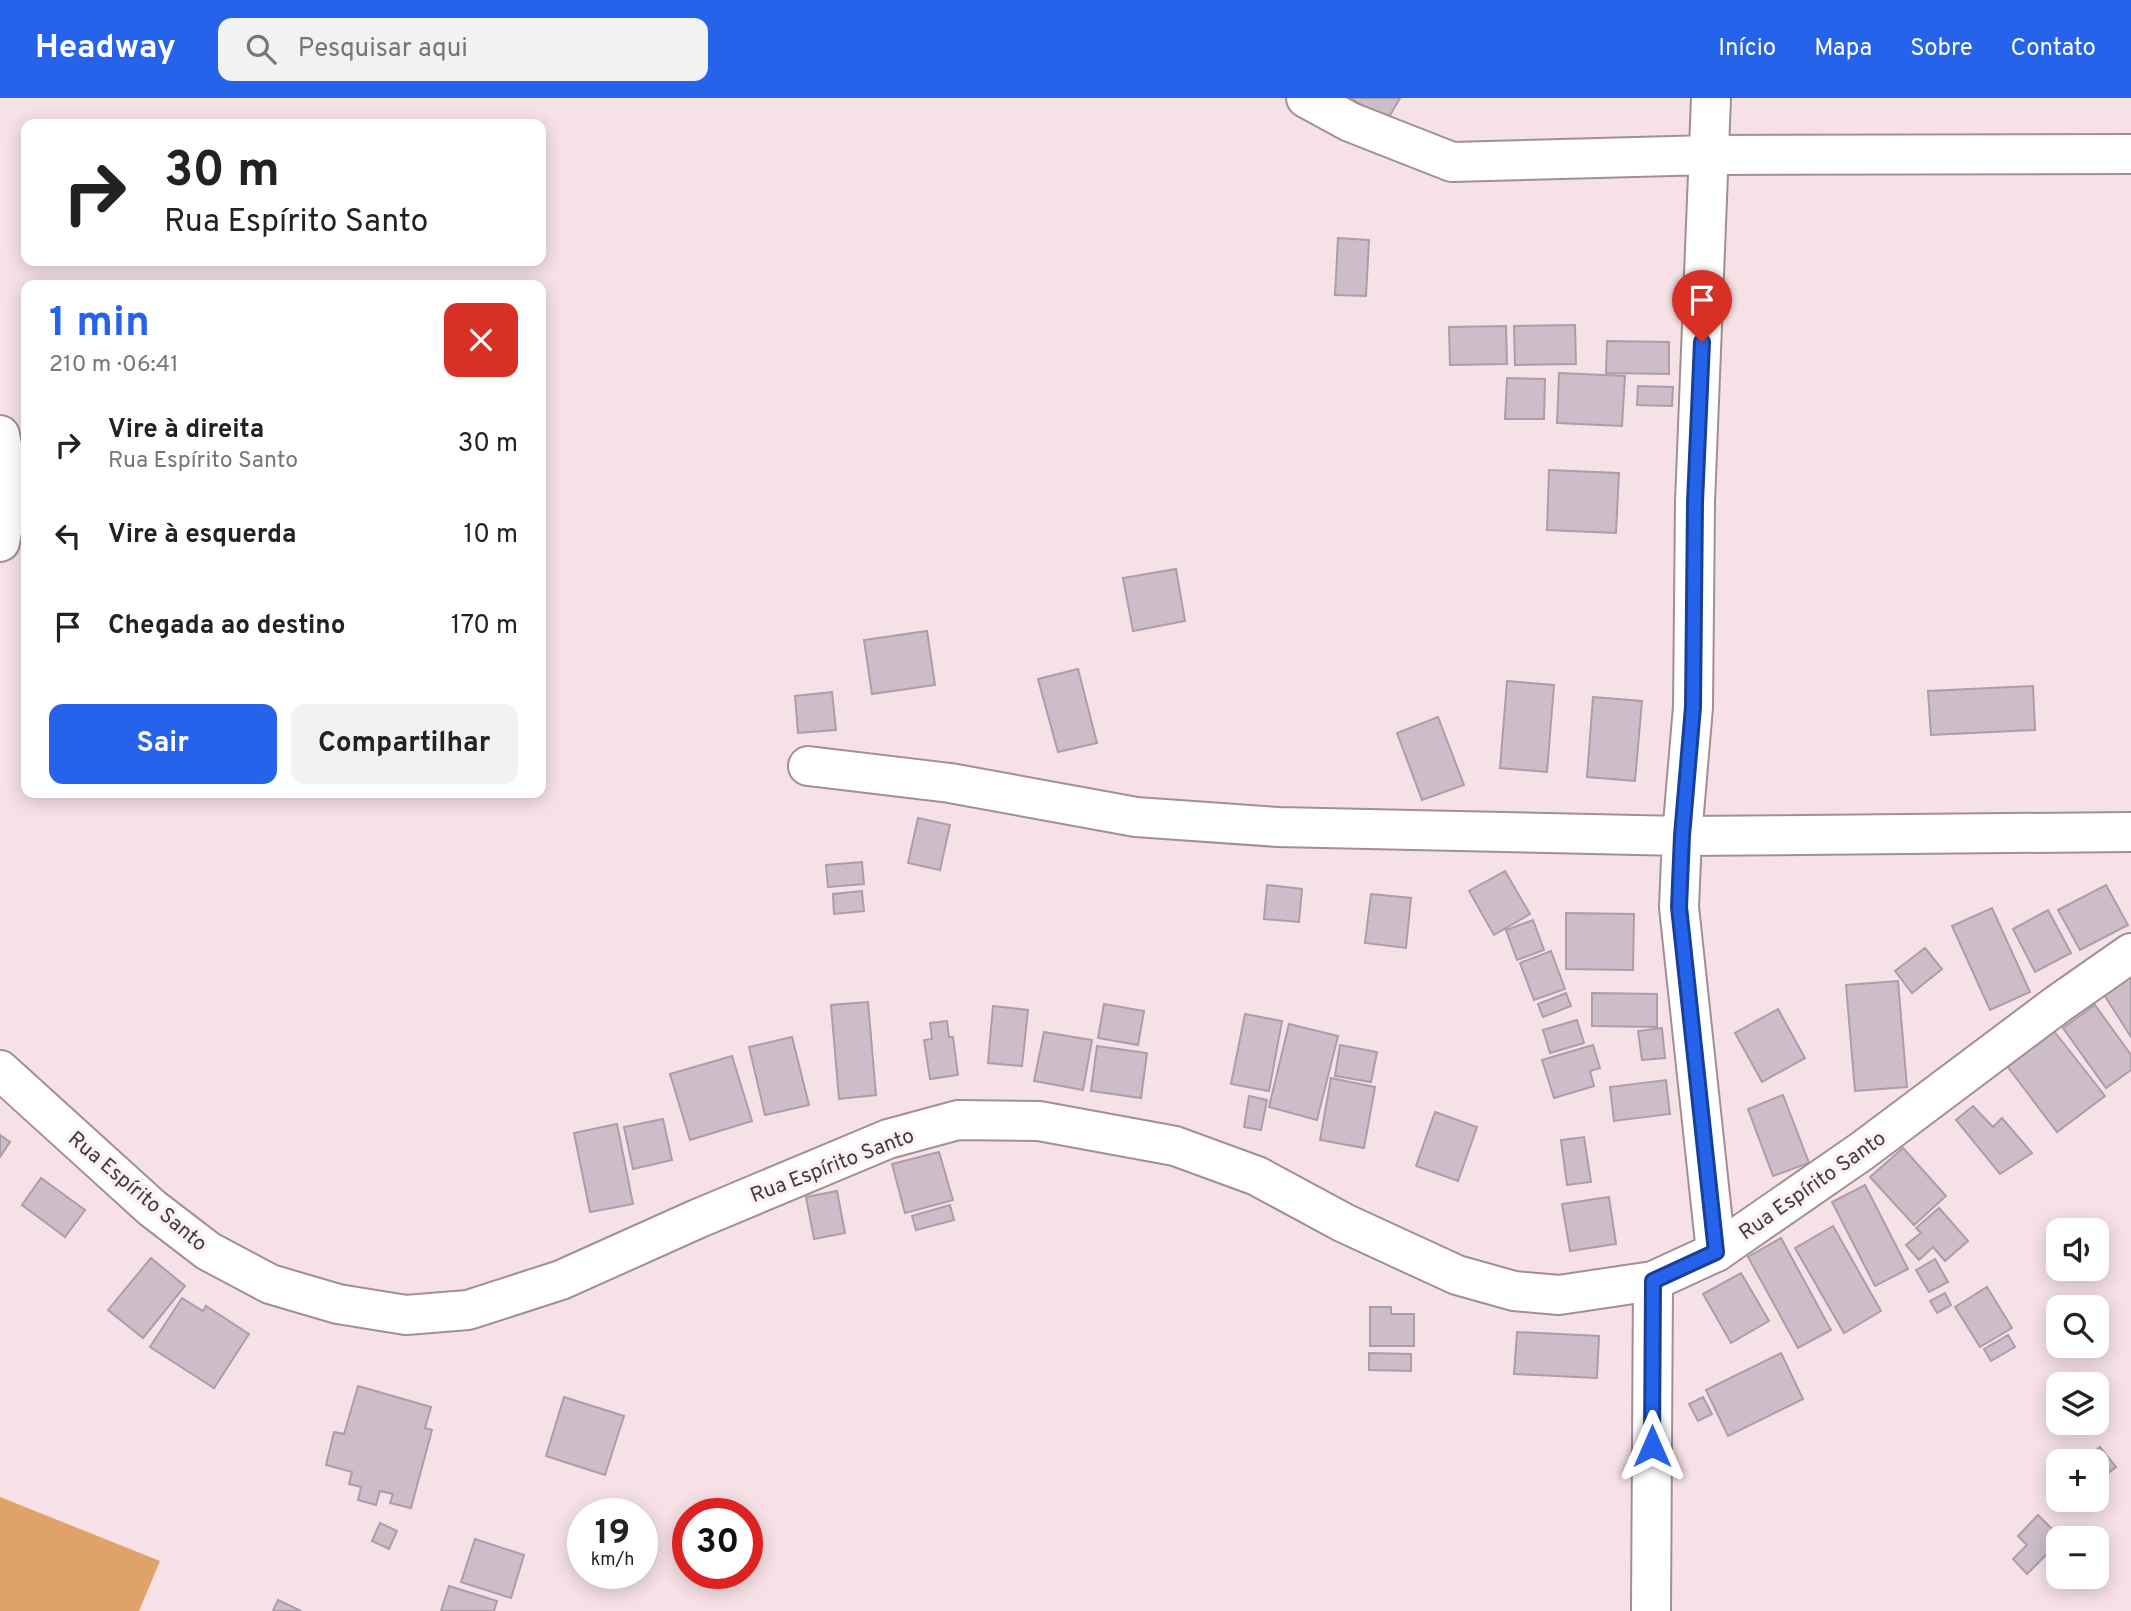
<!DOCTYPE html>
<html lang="pt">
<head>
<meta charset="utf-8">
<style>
	body { margin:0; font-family:Overpass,sans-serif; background:#f2f2f2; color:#222; height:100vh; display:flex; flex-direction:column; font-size:26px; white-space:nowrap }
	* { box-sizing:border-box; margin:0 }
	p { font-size:23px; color:#767676 }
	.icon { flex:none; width:38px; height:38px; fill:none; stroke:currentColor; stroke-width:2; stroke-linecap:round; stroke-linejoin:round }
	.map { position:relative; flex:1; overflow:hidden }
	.side { position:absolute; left:21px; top:182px; width:525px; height:518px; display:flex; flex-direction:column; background:#fff; border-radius:14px; box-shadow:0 4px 18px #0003 }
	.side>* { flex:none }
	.guide { position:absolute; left:21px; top:21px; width:525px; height:147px; border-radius:14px; box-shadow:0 4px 18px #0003; background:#fff; color:#222; overflow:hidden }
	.tools { position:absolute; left:2046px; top:1120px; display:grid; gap:14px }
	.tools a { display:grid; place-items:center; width:63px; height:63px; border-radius:14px; background:#fff; box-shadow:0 4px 18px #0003; font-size:35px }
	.speed { position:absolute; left:567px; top:1400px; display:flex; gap:14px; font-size:35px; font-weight:700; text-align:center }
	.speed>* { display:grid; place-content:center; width:91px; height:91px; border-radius:50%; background:#fff; box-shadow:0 4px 18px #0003; line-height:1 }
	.speed small { font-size:18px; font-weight:400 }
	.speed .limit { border:10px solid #d22; background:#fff; color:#111 }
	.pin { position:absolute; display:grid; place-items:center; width:60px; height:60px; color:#fff; margin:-72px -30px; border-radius:50% 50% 50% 0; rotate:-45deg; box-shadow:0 0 7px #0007 }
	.pin .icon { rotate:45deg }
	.me { position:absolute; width:77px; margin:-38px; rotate:0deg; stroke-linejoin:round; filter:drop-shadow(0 0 5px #0008) }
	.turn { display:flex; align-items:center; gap:24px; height:147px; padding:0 28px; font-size:32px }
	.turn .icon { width:91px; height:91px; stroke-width:2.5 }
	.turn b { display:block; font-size:49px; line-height:60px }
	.round { display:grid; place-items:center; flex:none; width:74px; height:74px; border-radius:14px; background:#f2f2f2 }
	.overview { display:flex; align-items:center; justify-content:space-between; height:119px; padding:0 28px }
	h1 { font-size:42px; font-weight:700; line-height:52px; color:#2563eb }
	.primary-button { display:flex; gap:14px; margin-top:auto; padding:14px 28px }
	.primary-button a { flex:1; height:80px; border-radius:14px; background:#2563eb; color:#fff; font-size:28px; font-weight:700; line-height:80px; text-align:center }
	.primary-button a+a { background:#f2f2f2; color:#222 }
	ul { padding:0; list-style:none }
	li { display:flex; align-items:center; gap:21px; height:91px; padding:0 28px }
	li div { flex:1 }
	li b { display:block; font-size:26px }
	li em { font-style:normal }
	header { display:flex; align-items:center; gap:42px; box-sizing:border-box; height:98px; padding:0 35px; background:#2563eb; color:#fff }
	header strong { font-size:33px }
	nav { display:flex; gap:38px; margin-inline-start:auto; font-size:24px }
	.search { width:490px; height:63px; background:#f2f2f2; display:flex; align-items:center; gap:18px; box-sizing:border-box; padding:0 24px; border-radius:14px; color:#767676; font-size:26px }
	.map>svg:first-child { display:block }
</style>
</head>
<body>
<header>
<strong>Headway</strong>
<div class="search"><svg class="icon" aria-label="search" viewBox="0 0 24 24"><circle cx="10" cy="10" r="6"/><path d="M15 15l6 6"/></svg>Pesquisar aqui</div>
<nav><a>Início</a><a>Mapa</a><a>Sobre</a><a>Contato</a></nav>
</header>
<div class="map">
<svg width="2131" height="1513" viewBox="0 0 2131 1513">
	<rect width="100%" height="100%" fill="#f6e1e6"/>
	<path fill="#dfa36a" d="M0 1399 160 1463 139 1513H0Z"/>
	<path fill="#ccbdc9" stroke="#ab9da9" stroke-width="2" d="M1349 0H1400L1388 21Z
		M1338 140 1369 142 1366 198 1335 197Z
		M1575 227 1576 266 1515 267 1514 228Z
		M1506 228 1507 266 1450 267 1449 229Z
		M1607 243 1669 244V276L1606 275Z
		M1559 275 1625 278 1622 328 1557 325Z
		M1507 280 1545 281 1544 321H1505Z
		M1638 288 1673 289 1672 308 1637 307Z
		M1549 372 1619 375 1616 435 1547 432Z
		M1176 471 1185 523 1133 533 1123 480Z
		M927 533 935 587 872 596 864 542Z
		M1078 571 1097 645 1058 654 1038 581Z
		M1507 583 1554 587 1547 674 1500 670Z
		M2033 588 2035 632 1931 637 1928 593Z
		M832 594 836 632 798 635 795 598Z
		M1593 599 1642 603 1635 683 1587 679Z
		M1438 619 1464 687 1422 702 1397 635Z
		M918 720 950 727 940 772 908 765Z
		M862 764 864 786 828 789 826 767Z
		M1505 773 1530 816 1494 837 1469 793Z
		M1267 787 1302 791 1299 824 1264 821Z
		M2106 787 2128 827 2080 852 2058 812Z
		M862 793 864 813 834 816 833 796Z
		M1371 796 1411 800 1406 850 1365 845Z
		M1992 810 2030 894 1990 912 1952 828Z
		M2048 812 2071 855 2035 874 2013 831Z
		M1566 815 1634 816 1633 872 1566 871Z
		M1533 822 1544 852 1517 862 1506 832Z
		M1925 850 1942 871 1912 895 1895 873Z
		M1551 853 1565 891 1534 902 1520 865Z
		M2131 877V939L2103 895Z
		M1898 883 1907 989 1855 993 1846 887Z
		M1566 895 1571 908 1543 919 1538 906Z
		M1592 895 1657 896V929L1592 928Z
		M868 904 876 997 839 1001 831 907Z
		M1104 906 1144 913 1138 947 1098 940Z
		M2095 907 2131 957V972L2106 990 2063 930Z
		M993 908 1028 912 1022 968 988 965Z
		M1778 911 1805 960 1762 984 1735 935Z
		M1245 916 1282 923 1269 993 1231 986Z
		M1577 922 1584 945 1550 955 1543 932Z
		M947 923 949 939H953L958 977 930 981 924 942 932 941 930 925Z
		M1289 926 1338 938 1317 1022 1269 1009Z
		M1662 930 1665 960 1642 962 1638 933Z
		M2054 933 2105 998 2057 1034 2007 968Z
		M1044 934 1092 942 1083 992 1034 983Z
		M792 939 809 1007 765 1017 749 949Z
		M1340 947 1377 954 1371 984 1335 978Z
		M1593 947 1600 970 1590 973 1594 988 1554 1000 1542 962Z
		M1097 948 1147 955 1141 1000 1091 993Z
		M732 958 752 1023 690 1042 670 976Z
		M1331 980 1375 989 1364 1050 1320 1042Z
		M1666 982 1670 1016 1614 1023 1610 989Z
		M1783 997 1809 1065 1773 1078 1748 1011Z
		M1249 998 1267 1002 1261 1032 1244 1029Z
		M1973 1008 1993 1029 2002 1020 2032 1055 2000 1076 1956 1022Z
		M1435 1014 1477 1029 1458 1083 1416 1068Z
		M663 1021 672 1062 633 1071 624 1029Z
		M617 1026 633 1106 590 1114 574 1035Z
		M0 1037 10 1044 0 1059Z
		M1584 1039 1591 1084 1567 1087 1561 1042Z
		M1903 1050 1946 1098 1914 1127 1870 1079Z
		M939 1054 953 1102 905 1115 892 1066Z
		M41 1080 85 1112 65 1139 22 1107Z
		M1865 1087 1908 1171 1875 1188 1832 1104Z
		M837 1093 845 1135 814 1141 806 1099Z
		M1609 1099 1616 1146 1570 1153 1562 1106Z
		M950 1107 954 1122 916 1132 912 1118Z
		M1939 1110 1968 1143 1945 1163 1933 1149 1919 1162 1906 1147 1921 1135 1916 1130Z
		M1833 1128 1881 1213 1844 1235 1795 1150Z
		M1781 1140 1831 1232 1798 1250 1748 1159Z
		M151 1160 185 1188 143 1240 108 1212Z
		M1935 1161 1948 1184 1929 1194 1916 1172Z
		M1741 1175 1769 1223 1731 1245 1703 1196Z
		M1987 1189 2012 1230 1980 1249 1955 1209Z
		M1945 1195 1951 1207 1937 1215 1930 1203Z
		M182 1200 203 1213 206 1208 249 1236 214 1290 150 1249Z
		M1370 1209H1391V1216H1414V1248H1370Z
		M1517 1234 1599 1238 1597 1280 1514 1276Z
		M2008 1237 2015 1249 1991 1263 1984 1251Z
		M1369 1255 1411 1256V1273L1369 1272Z
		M1781 1255 1803 1301 1728 1338 1706 1292Z
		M358 1288 431 1309 425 1330 432 1332 411 1410 390 1405 393 1396 380 1393 376 1407 358 1402 361 1389 349 1386 352 1374 326 1367 334 1334 344 1336Z
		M564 1299 624 1318 605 1377 546 1358Z
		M1703 1299 1712 1316 1698 1323 1689 1306Z
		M2100 1349 2116 1369 2098 1383 2096 1363H2083Z
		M2038 1417 2061 1440H2058V1445L2027 1476 2013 1461 2027 1447 2018 1438Z
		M380 1425 397 1433 389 1451 372 1443Z
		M475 1441 524 1457 511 1500 461 1484Z
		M449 1488 497 1503 494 1513H441Z
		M278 1502 301 1513H273Z"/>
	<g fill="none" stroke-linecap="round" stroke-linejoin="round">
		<g stroke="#a28f93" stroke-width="42">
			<path id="street" d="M1306 0 1350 24 1452 64 1709 57 2131 56
				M1711 0 1695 404 1693 609 1682 738 1679 809 1716 1154
				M808 668 950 685 1136 719 1278 729 1682 738 2131 734
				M1651 1513 1653 1183"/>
		</g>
		<g stroke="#a28f93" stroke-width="42">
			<path id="secondary" d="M0 337 10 389 0 444
				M0 972 152 1110 208 1153 270 1186 338 1206 406 1217 468 1212 561 1182 697 1121 888 1041 958 1022 1039 1023 1175 1048 1257 1078 1344 1125 1457 1177 1514 1193 1559 1197 1653 1183 1716 1154 1862 1053 2058 906 2131 855"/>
		</g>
		<use href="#street" stroke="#fff" stroke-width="38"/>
		<use href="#secondary" stroke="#fff" stroke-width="38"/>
	</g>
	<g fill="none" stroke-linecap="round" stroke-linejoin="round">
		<g stroke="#184099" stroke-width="18">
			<path id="route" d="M1652 1348 1653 1183 1716 1154 1679 809 1682 738 1693 609 1695 404 1702 244"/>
		</g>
		<use href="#route" stroke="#2563eb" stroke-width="12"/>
	</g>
	<g text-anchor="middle" stroke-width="7" stroke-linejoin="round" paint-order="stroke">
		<g font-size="21" fill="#433b3c" stroke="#fef1f4">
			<text transform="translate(832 1067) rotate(-21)" y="7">Rua Espírito Santo</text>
			<text transform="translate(1812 1087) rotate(-35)" y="7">Rua Espírito Santo</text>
			<text transform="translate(138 1093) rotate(40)" y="7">Rua Espírito Santo</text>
		</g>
	</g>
</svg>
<div class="tools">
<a><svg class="icon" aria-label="sound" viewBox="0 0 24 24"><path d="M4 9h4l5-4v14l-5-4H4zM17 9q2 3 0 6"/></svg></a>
<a><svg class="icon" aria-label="search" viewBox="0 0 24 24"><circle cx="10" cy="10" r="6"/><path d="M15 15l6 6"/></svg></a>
<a><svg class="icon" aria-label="layers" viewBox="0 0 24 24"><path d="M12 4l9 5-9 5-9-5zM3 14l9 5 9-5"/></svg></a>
<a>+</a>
<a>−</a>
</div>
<div class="speed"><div>19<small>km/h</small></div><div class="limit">30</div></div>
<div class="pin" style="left:1702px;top:244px;background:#d93025"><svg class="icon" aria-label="arrive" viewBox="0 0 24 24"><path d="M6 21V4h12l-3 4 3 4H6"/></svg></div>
<svg class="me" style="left:1652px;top:1348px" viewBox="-20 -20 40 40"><path d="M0-17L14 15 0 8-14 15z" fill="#2563eb" stroke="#fff" stroke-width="4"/></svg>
<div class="guide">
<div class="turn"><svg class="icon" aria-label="right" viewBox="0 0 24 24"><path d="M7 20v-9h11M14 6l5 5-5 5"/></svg><div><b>30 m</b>Rua Espírito Santo</div></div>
</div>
<section class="side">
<div class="overview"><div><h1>1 min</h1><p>210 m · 06:41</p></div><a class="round" style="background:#d93025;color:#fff"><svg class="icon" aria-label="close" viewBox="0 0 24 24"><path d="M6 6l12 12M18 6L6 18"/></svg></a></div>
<ul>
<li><svg class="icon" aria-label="right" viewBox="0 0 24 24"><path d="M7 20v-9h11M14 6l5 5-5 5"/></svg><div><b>Vire à direita</b><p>Rua Espírito Santo</p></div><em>30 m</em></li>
<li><svg class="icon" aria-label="left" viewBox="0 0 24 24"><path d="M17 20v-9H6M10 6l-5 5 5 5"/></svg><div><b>Vire à esquerda</b></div><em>10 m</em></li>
<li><svg class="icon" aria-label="arrive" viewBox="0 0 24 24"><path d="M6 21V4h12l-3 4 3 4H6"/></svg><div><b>Chegada ao destino</b></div><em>170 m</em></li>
</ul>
<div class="primary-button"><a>Sair</a><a>Compartilhar</a></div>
</section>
</div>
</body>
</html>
